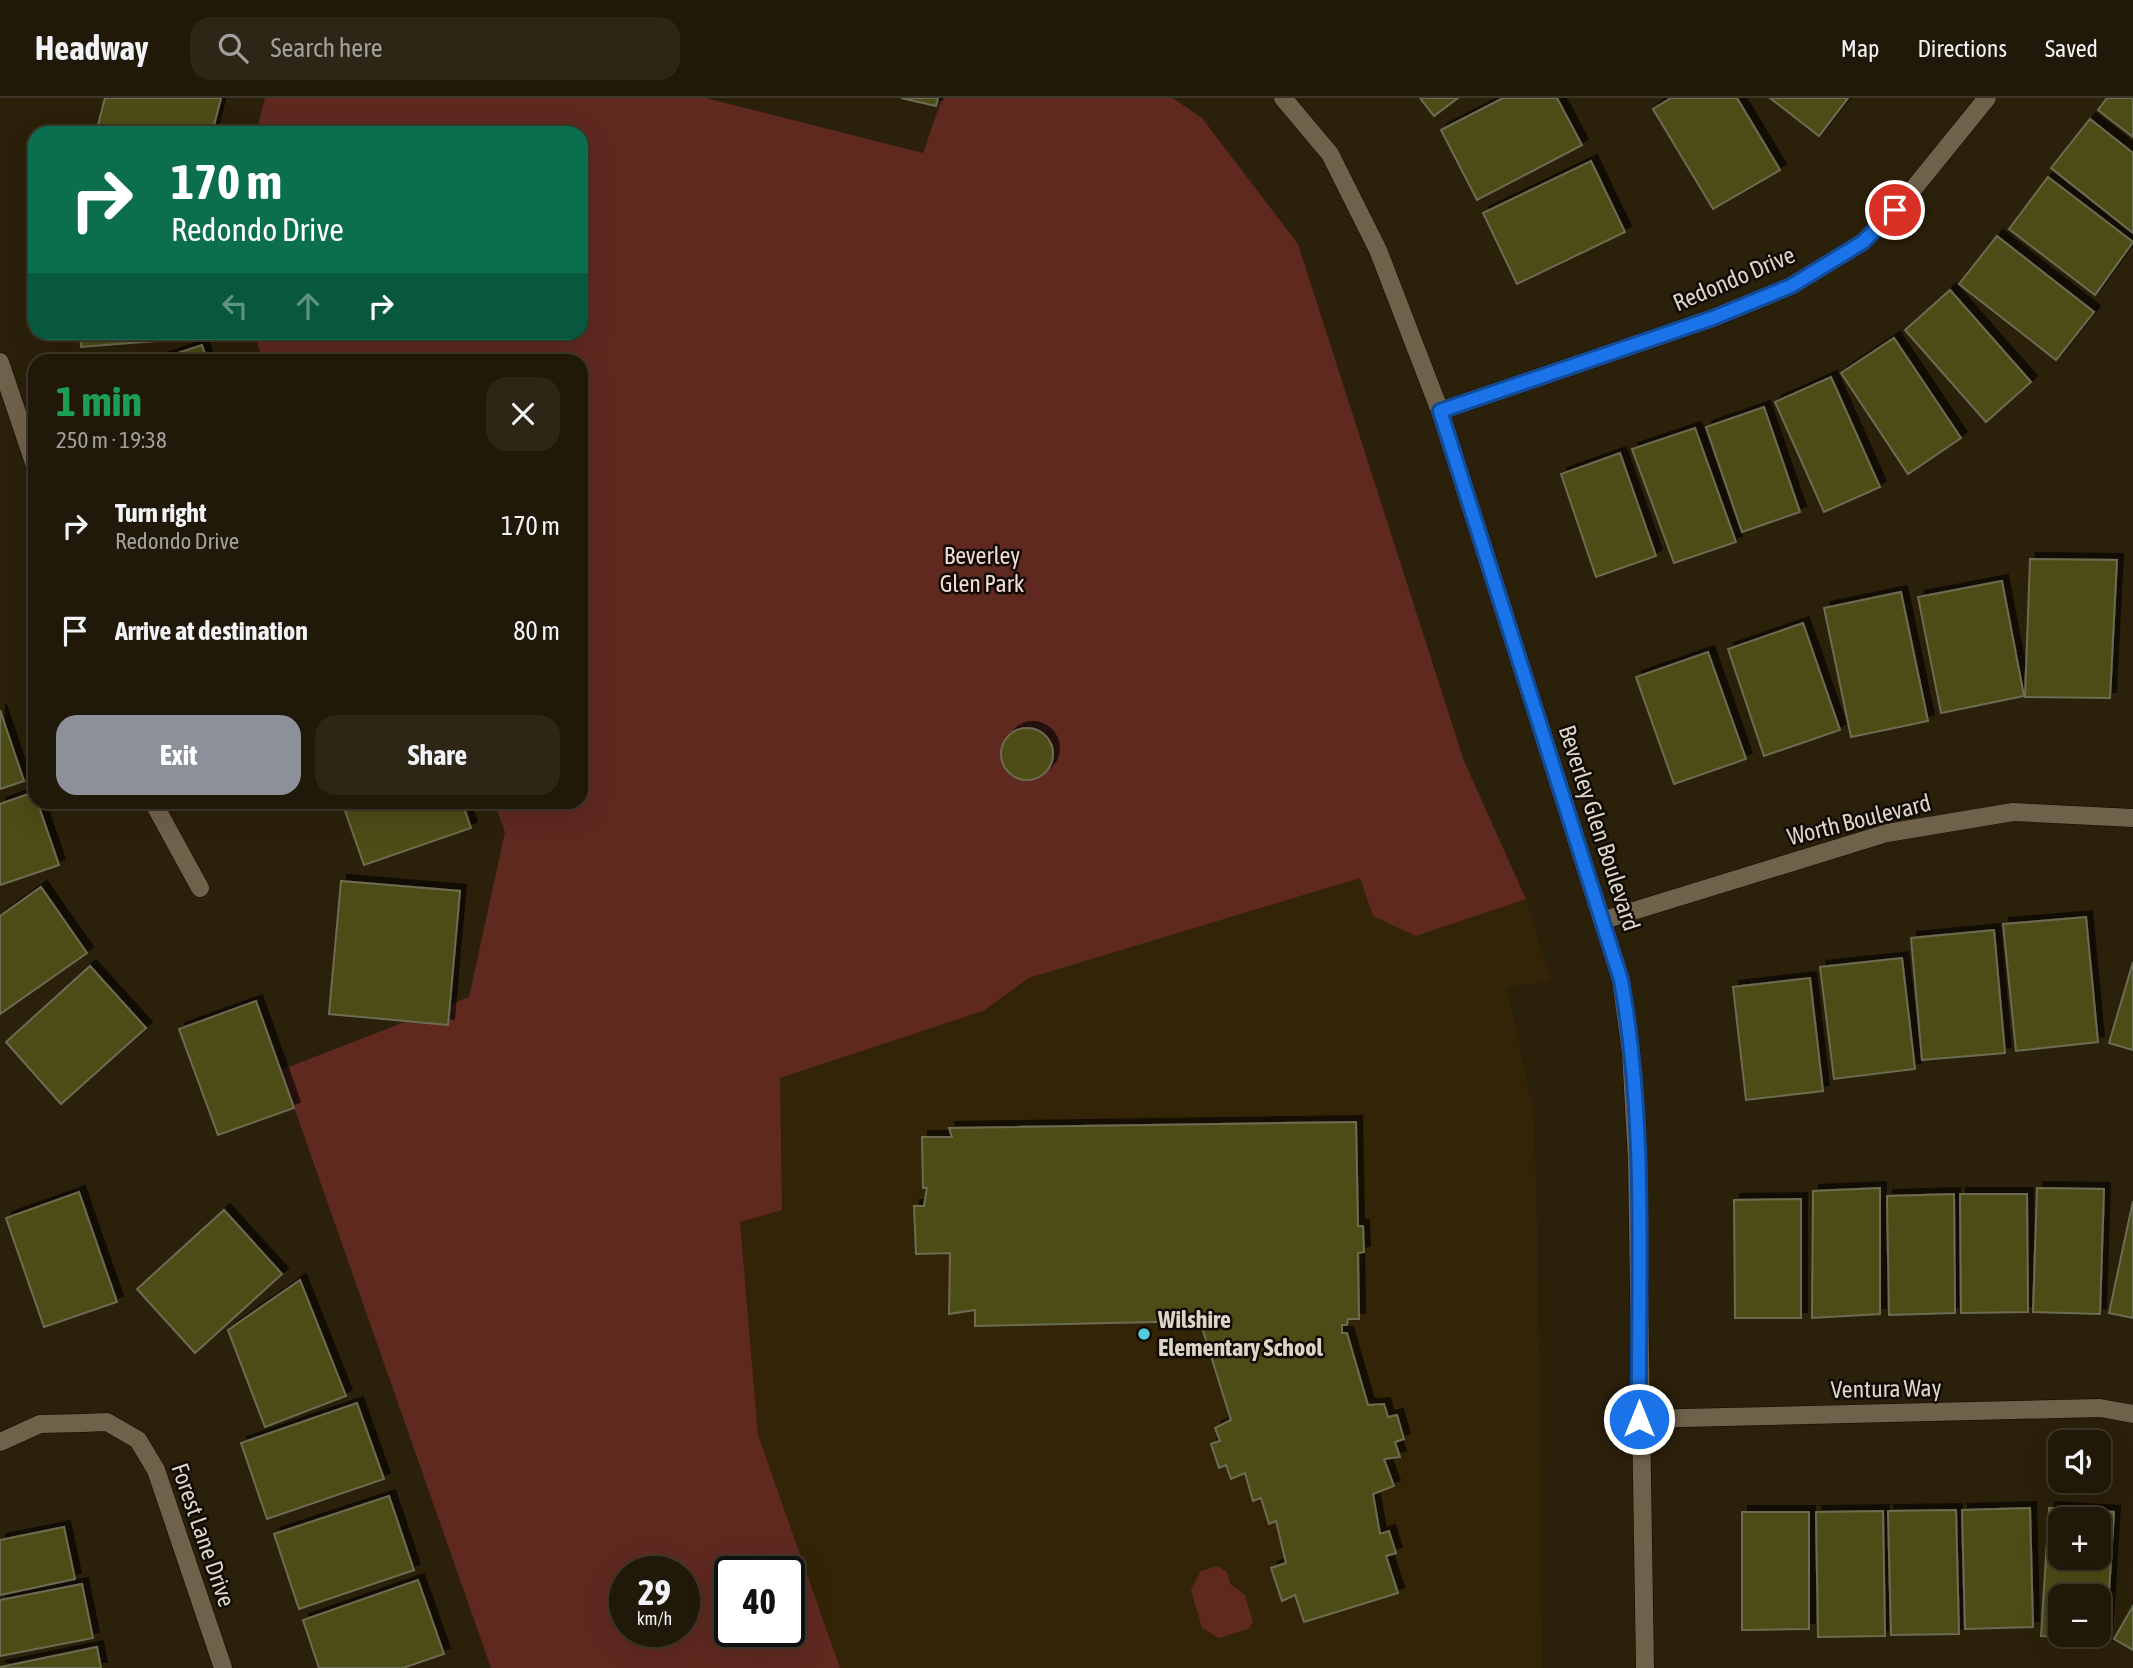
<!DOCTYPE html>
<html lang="en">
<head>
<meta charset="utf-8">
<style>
	body { margin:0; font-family:"Asap Condensed",sans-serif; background:#2d2516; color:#f1f3f6; height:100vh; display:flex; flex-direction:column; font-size:26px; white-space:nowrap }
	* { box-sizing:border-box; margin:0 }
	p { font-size:23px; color:#a2a09c }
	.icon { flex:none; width:38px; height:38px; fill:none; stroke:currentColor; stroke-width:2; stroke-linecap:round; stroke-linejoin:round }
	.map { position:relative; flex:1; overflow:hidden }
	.sheet { position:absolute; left:28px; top:256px; width:560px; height:455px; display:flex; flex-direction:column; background:#201808; border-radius:21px; box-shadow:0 7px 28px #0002,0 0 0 2px #3d3729 }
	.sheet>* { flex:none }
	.guide { position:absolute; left:28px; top:28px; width:560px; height:214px; border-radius:21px; box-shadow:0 7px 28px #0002,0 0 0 2px #3d3729; background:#0b6e4f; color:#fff; overflow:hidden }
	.fabs { position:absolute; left:2048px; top:1332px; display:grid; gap:14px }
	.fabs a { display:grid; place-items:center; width:63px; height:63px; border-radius:14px; background:#201808; box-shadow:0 7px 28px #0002,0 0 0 2px #3d3729; font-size:35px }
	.speed { position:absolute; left:609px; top:1458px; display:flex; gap:14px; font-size:35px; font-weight:700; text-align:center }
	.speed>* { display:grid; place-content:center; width:91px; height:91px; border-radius:50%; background:#201808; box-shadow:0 7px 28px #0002,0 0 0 2px #3d3729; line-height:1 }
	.speed small { font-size:18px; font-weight:400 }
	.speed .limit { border:4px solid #111; border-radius:10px; background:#fff; color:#111 }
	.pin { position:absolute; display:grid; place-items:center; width:60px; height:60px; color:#fff; margin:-30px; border:4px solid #fff; border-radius:50%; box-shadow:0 2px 7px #0007 }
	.me { position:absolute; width:77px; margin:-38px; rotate:0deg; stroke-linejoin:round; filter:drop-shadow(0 0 5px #0008) }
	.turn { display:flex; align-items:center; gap:24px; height:147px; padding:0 28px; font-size:32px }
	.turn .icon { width:91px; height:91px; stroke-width:2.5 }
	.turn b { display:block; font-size:49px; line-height:60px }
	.lanes { display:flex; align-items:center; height:66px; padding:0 28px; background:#0003; justify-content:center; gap:35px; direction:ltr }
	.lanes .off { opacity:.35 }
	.round { display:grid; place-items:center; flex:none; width:74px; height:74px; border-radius:21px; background:#2d2516 }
	.overview { display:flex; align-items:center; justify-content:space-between; height:119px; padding:0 28px }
	h1 { font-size:42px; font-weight:700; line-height:52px; color:#1e9e55 }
	.action { display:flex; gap:14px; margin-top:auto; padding:14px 28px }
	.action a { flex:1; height:80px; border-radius:21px; background:#8c9099; color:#fff; font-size:28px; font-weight:700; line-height:80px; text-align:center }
	.action a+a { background:#2d2516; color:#f1f3f6 }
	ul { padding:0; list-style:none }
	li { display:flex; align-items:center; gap:21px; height:105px; padding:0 28px }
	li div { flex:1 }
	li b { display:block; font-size:26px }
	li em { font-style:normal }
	header { display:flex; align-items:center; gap:42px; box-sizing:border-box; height:98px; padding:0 35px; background:#201808; border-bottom:2px solid #3d3729 }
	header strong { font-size:33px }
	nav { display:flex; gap:38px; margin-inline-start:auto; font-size:24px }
	.search { width:490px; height:63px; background:#2d2516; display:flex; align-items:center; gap:18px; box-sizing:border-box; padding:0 24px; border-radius:21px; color:#a2a09c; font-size:26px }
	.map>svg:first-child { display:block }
</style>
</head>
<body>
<header>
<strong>Headway</strong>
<div class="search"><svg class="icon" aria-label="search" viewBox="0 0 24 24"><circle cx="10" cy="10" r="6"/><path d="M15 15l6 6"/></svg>Search here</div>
<nav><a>Map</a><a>Directions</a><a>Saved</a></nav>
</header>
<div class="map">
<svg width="2133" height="1570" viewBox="0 0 2133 1570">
	<defs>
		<filter id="shadow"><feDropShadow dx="6" dy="-6" stdDeviation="0" flood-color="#0009"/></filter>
	</defs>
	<rect width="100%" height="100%" fill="#2b200a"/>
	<path fill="#332407" d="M1361 780 1416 838 1526 801 1551 883 1507 890 1533 1011 1538 1135 1542 1570H840L758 1337 740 1124 782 1112 780 980 983 913 1029 880Z"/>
	<path fill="#5f2920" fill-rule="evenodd" d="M265 0H706L923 55 942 0H1173L1202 20 1298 146 1464 663 1526 801 1416 838 1373 818 1360 780 1029 880 983 913 780 980 782 1112 740 1124 758 1337 840 1570H491L281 972 469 899 505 734 494 704H581V262H263L254 235 581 234V35H256ZM625 1474H684V1533H625ZM730 1474H789V1533H730Z
		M1218 1468 1227 1474 1230 1486 1245 1497 1253 1524 1248 1531 1219 1540 1202 1530 1191 1492 1201 1473Z"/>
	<path fill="#4e4b14" stroke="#6c6c52" stroke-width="2" fill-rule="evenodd" filter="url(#shadow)" d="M105 0H221L212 35H128L98 27Z
		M901 0H938L936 8Z
		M1420 0H1458L1434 18Z
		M1503 0H1557L1582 47 1477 102 1441 32Z
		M1671 0H1737L1780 72 1713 111 1653 11Z
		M1770 0H1848L1819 38Z
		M2107 0H2133V39L2098 12Z
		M2090 21 2133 55V135L2051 70Z
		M1591 63 1625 134 1517 186 1483 115Z
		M2048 79 2133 144 2095 197 2009 131Z
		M1997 138 2094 214 2056 262 1959 186Z
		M1950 192 2031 284 1986 324 1905 232Z
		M80 234H192L193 240 81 249Z
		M1894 240 1961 340 1908 376 1841 275Z
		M202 247 207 262H157Z
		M1831 279 1880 389 1824 414 1775 304Z
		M1764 309 1800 414 1742 434 1706 329Z
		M1695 330 1736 444 1674 465 1632 351Z
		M1620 355 1656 458 1596 479 1561 376Z
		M2030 461 2117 462 2110 600 2025 599Z
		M2002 483 2024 598 1941 615 1918 499Z
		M1901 494 1928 623 1851 639 1824 510Z
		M1803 525 1840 632 1764 658 1728 551Z
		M1708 554 1746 661 1674 686 1636 579Z
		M0 612 24 683 0 691Z
		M1001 656a26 26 0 1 1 52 0a26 26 0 1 1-52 0Z
		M34 694 59 767 0 787V706Z
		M342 704H462L471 730 364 767Z
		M341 783 460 793 448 927 329 916Z
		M41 789 87 855 0 916V818Z
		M2086 819 2098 944 2016 953 2003 826Z
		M1994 832 2005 955 1922 962 1911 840Z
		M1902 860 1915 971 1834 981 1820 869Z
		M2133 864V952L2109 945Z
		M90 868 146 930 61 1006 6 944Z
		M1810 880 1823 993 1746 1002 1733 889Z
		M256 903 294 1010 218 1037 179 931Z
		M1356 1024 1358 1128H1363L1364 1154 1358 1155 1359 1221H1348L1347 1227H1342V1235H1347L1368 1307 1384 1306 1388 1319 1397 1317 1404 1341 1395 1344 1400 1359 1384 1361 1394 1388 1373 1396 1380 1436 1389 1433 1396 1455 1386 1458 1398 1495 1304 1524 1295 1497 1282 1503 1271 1470 1286 1465 1276 1423 1269 1426 1261 1400 1253 1403 1245 1375 1231 1381 1226 1367 1219 1370 1211 1346 1220 1343 1215 1330 1231 1322 1200 1223 975 1228V1212L949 1216 950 1155 916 1156 914 1108H924L927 1090H923L922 1039H952L949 1030Z
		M1880 1090V1216L1812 1220 1813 1093Z
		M2037 1090 2104 1091 2100 1216 2033 1214Z
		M79 1094 117 1204 44 1229 6 1120Z
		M1954 1096 1955 1215 1889 1217 1887 1098Z
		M1960 1096H2027L2028 1214 1961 1215Z
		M1801 1101V1220H1735L1734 1102Z
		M2133 1103V1220L2109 1215Z
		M224 1112 282 1176 195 1255 137 1191Z
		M300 1182 346 1298 265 1329 228 1232Z
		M357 1305 384 1381 267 1421 241 1345Z
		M389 1398 414 1472 299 1511 274 1436Z
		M2030 1410 2033 1529 1965 1531 1962 1412Z
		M2049 1410 2114 1414 2106 1542 2041 1538ZM2060 1421H2098V1460H2060ZM2060 1498H2098V1536H2060Z
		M1956 1412 1959 1536 1891 1537 1888 1413Z
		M1883 1413 1885 1538 1818 1539 1816 1414Z
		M1742 1414H1809V1531L1742 1532Z
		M64 1429 75 1481 0 1497V1442Z
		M418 1482 444 1556 403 1570H319L303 1522Z
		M82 1486 93 1540 0 1558V1502Z
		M2133 1508V1552L2114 1541Z
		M97 1549 101 1570H0V1569Z"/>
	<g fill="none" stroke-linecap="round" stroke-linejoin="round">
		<g stroke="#140900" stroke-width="19">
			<path id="minor" d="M0 264 35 368
				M1440 313 1713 220 1791 188 1863 144 1910 95 1987 0
				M153 704 200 790
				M1639 1321 2100 1310 2133 1316
				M0 1344 40 1326 83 1325 107 1324 138 1342 156 1372 223 1570"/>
		</g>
		<g stroke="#140900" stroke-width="19">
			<path id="tertiary" d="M1283 0 1330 56 1378 152 1440 313 1621 882 1631 954 1637 1062 1645 1570
				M1604 822 1887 735 2013 714 2133 720"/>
		</g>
		<use href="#minor" stroke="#6f624b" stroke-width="18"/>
		<use href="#tertiary" stroke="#6f624b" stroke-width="18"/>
	</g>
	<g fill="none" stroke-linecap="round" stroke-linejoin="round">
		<g stroke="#114b97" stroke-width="18">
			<path id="route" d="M1639 1321C1638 1176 1647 1025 1621 882L1440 313 1713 220 1791 188 1863 144 1895 112"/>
		</g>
		<use href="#route" stroke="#1a73e8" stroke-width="12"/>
	</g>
	<circle fill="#53cbdb" stroke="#100b04" stroke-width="2.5" cx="1144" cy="1236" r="7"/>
	<g text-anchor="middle" stroke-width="5" stroke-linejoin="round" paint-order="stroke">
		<g font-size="24" fill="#ddd5c8" stroke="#100b04">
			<text transform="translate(1734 181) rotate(-23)" y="8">Redondo Drive</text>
			<text transform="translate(1859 722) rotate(-14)" y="8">Worth Boulevard</text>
			<text transform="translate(1599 730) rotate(72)" y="8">Beverley Glen Boulevard</text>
			<text transform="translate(1886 1291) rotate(-1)" y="8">Ventura Way</text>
			<text transform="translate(203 1437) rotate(71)" y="8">Forest Lane Drive</text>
		</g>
		<g font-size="24" fill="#f4d9d4" stroke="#100b04">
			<text x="982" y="466">Beverley<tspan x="982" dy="28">Glen Park</tspan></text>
		</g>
		<g font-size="24" font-weight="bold" fill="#ddd5c8" stroke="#100b04" text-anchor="start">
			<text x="1158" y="1230">Wilshire<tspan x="1158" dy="28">Elementary School</tspan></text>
		</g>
	</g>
</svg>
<div class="fabs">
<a><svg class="icon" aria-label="sound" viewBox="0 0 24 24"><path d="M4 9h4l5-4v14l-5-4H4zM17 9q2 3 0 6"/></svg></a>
<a>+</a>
<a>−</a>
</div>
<div class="speed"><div>29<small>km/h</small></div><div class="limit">40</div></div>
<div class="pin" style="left:1895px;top:112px;background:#d93025"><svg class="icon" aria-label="arrive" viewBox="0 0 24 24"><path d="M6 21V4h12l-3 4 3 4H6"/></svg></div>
<svg class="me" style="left:1639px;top:1321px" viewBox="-20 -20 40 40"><circle r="17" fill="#1a73e8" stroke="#fff" stroke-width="3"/><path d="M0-11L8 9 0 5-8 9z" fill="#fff"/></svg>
<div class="guide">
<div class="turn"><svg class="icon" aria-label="right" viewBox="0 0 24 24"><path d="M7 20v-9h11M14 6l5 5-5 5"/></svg><div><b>170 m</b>Redondo Drive</div></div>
<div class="lanes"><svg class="icon off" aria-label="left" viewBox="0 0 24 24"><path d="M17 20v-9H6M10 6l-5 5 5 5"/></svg><svg class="icon off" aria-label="ahead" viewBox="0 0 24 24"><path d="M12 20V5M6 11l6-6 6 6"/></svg><svg class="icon" aria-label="right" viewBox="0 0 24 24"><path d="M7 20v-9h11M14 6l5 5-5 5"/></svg></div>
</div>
<section class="sheet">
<div class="overview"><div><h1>1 min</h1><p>250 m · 19:38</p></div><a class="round"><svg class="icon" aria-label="close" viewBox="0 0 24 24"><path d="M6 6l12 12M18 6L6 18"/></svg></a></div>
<ul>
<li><svg class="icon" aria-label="right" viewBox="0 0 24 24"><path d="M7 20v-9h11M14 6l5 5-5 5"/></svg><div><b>Turn right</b><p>Redondo Drive</p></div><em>170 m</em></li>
<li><svg class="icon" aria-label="arrive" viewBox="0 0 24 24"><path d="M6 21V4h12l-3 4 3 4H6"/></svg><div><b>Arrive at destination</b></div><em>80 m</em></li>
</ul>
<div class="action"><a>Exit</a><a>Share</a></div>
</section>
</div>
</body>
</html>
